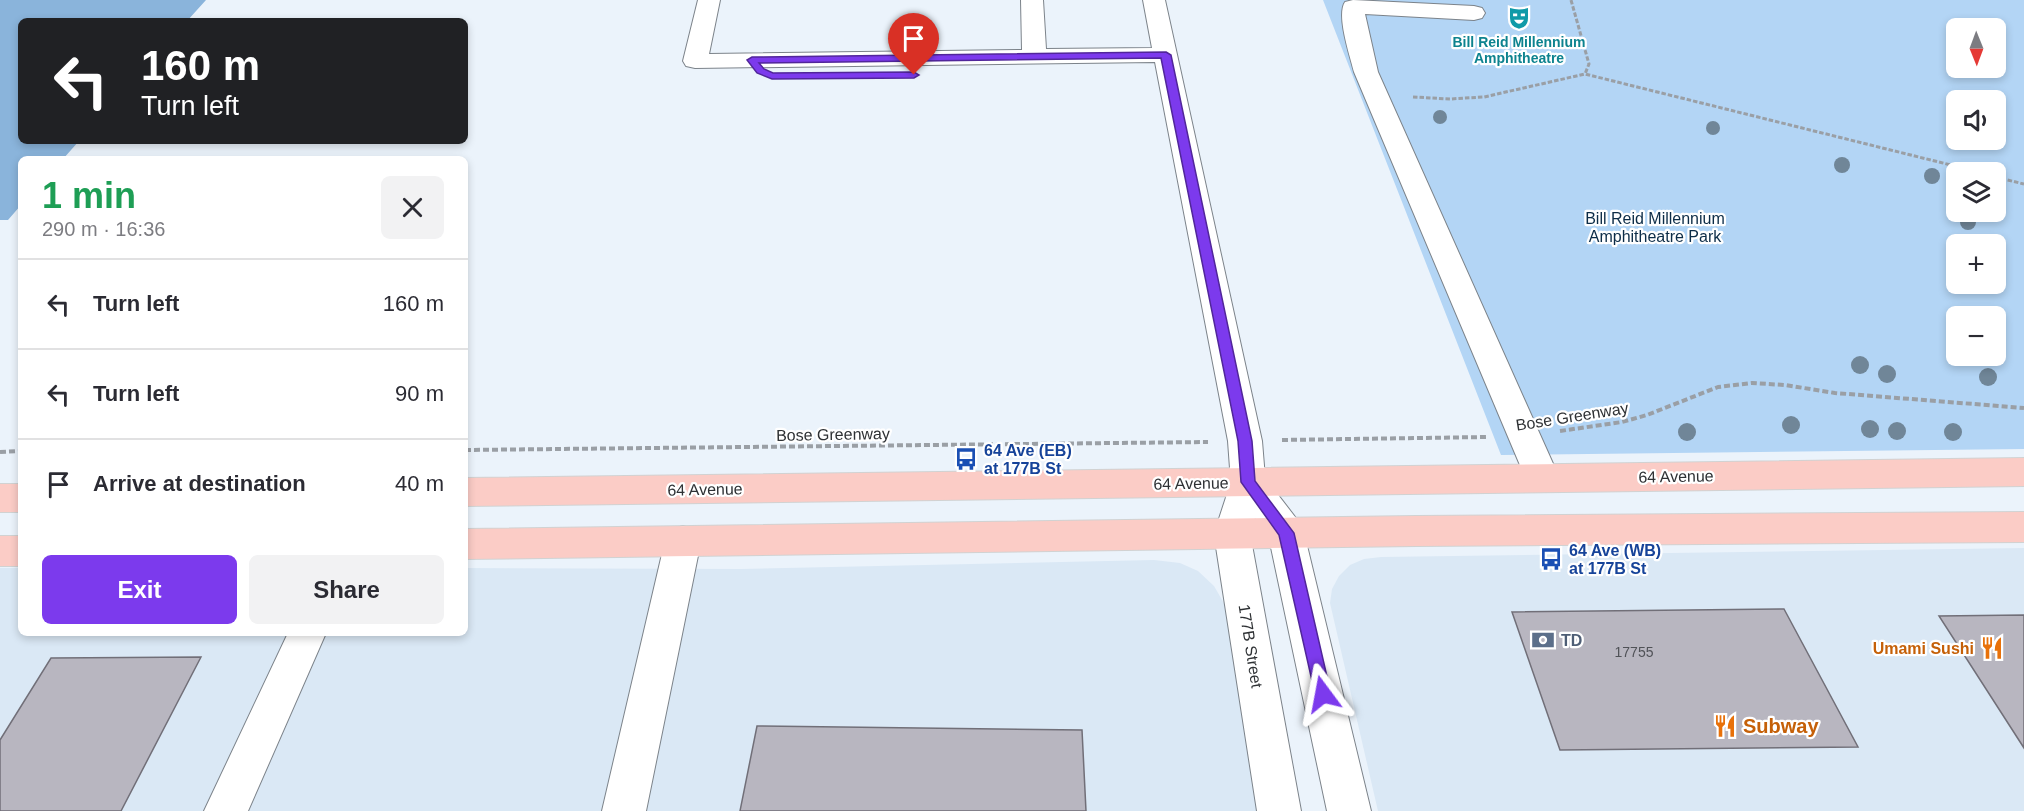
<!DOCTYPE html>
<html lang="en">
<head>
<meta charset="utf-8">
<style>
	body { margin:0; font-family:Arial,sans-serif; background:#f2f2f3; color:#2b2b33; height:100vh; display:flex; flex-direction:column; font-size:22px; white-space:nowrap }
	* { box-sizing:border-box; margin:0 }
	p { font-size:20px; color:#7c7c81 }
	.icon { flex:none; width:33px; height:33px; fill:none; stroke:currentColor; stroke-width:2; stroke-linecap:round; stroke-linejoin:round }
	.map { position:relative; flex:1; overflow:hidden }
	.sheet { position:absolute; left:18px; top:156px; width:450px; height:480px; display:flex; flex-direction:column; background:#fff; border-radius:9px; box-shadow:0 3px 9px #0003 }
	.sheet>* { flex:none }
	.banner { position:absolute; left:18px; top:18px; width:450px; height:126px; border-radius:9px; box-shadow:0 3px 9px #0003; background:#202124; color:#fff; overflow:hidden }
	.needle { width:39px; rotate:179deg }
	.buttons { position:absolute; left:1946px; top:18px; display:grid; gap:12px }
	.buttons a { display:grid; place-items:center; width:60px; height:60px; border-radius:9px; background:#fff; box-shadow:0 3px 9px #0003; font-size:30px }
	.pin { position:absolute; display:grid; place-items:center; width:51px; height:51px; color:#fff; margin:-62px -26px; border-radius:50% 50% 50% 0; rotate:-45deg; box-shadow:0 0 6px #0007 }
	.pin .icon { rotate:45deg }
	.me { position:absolute; width:66px; margin:-33px; rotate:347deg; stroke-linejoin:round; filter:drop-shadow(0 0 4px #0008) }
	.turn { display:flex; align-items:center; gap:21px; height:126px; padding:0 24px; font-size:27px }
	.turn .icon { width:78px; height:78px; stroke-width:2.5 }
	.turn b { display:block; font-size:42px; line-height:51px }
	.round { display:grid; place-items:center; flex:none; width:63px; height:63px; border-radius:9px; background:#f2f2f3 }
	.summary { display:flex; align-items:center; justify-content:space-between; height:102px; padding:0 24px }
	h1 { font-size:36px; font-weight:700; line-height:45px; color:#1e9e55 }
	.cta { display:flex; gap:12px; margin-top:auto; padding:12px 24px }
	.cta a { flex:1; height:69px; border-radius:9px; background:#7c3aed; color:#fff; font-size:24px; font-weight:700; line-height:69px; text-align:center }
	.cta a+a { background:#f2f2f3; color:#2b2b33 }
	ul { padding:0; list-style:none }
	li { display:flex; align-items:center; gap:18px; height:90px; padding:0 24px; border-top:2px solid #e1e1e2 }
	li div { flex:1 }
	li b { display:block; font-size:22px }
	li em { font-style:normal }
	.map>svg:first-child { display:block }
</style>
</head>
<body>
<div class="map">
<svg width="2024" height="811" viewBox="0 0 2024 811">
	<rect width="100%" height="100%" fill="#ebf3fb"/>
	<path fill="#dae8f5" d="M2024 548V811H1378L1330 603 1332 589 1339 576 1350 565 1364 559 1381 557Z
		M1154 560 1180 563 1198 571 1214 586 1225 605 1259 811H0V568H21V633H465V568L741 569Z"/>
	<path fill="#b3d5f5" fill-rule="evenodd" d="M1323 0H2024V449L1501 455ZM1956 28H1995V68H1956ZM1956 100H1995V140H1956ZM1956 172H1995V212H1956ZM1956 244H1995V284H1956ZM1956 316H1995V356H1956Z"/>
	<path fill="#8ab4db" d="M0 0H206L187 21H21V141H79L63 159H21V205L8 220H0Z"/>
	<path fill="#b8b6c0" stroke="#716f78" stroke-width="1.5" d="M1784 609 1858 747 1560 750 1512 612Z
		M2024 615V748L1939 616Z
		M201 657 121 811H0V740L51 658Z
		M757 726 1082 730 1086 811H740Z"/>
	<g fill="none" stroke-linecap="round" stroke-linejoin="round">
		<g stroke="#7c838a" stroke-width="2">
			<path id="minor" d="M698 0H720L709 54 1022 50 1021 0H1043L1046 49 1152 48 1143 0H1165L1262 441 1265 478 1299 522 1304 533 1371 811H1327L1269 538 1255 518 1250 534 1301 811H1257L1214 534 1231 482 1228 441 1155 62 695 68 686 66 683 61Z
				M1353 0 1474 6 1482 8 1485 13 1482 18 1474 20 1365 14 1378 72 1559 477 1554 487 1542 491 1530 487 1525 477 1354 72C1350 56 1336 15 1345 2Z
				M683 526 696 530 701 541 646 811H602L665 541 670 530Z
				M288 633H326L248 811H204Z"/>
		</g>
		<g stroke="#d1d2d2" stroke-width="2">
			<path id="major" d="M2024 458V486L465 506V478Z
				M0 484H21V512H0Z
				M2024 512V542L1416 546 465 559V529L1416 516Z
				M0 536H21V566H0Z"/>
		</g>
		<path stroke="#9a9fa5" stroke-width="3" stroke-dasharray="4.5 2" stroke-linecap="butt" d="M1571 0 1589 64 1585 74
			M1413 97 1450 99 1484 97 1585 74 1979 172
			M1995 177 2024 184"/>
		<path stroke="#9a9fa5" stroke-width="4" stroke-dasharray="6 3" stroke-linecap="butt" d="M1560 431 1622 422 1647 415 1718 387 1752 383 1785 385 1835 393 2024 408
			M1282 440 1487 437
			M465 450 1208 442
			M0 452 21 451"/>
		<use href="#minor" fill="#fff" fill-rule="evenodd"/>
		<use href="#major" fill="#fbccc6" fill-rule="evenodd"/>
	</g>
	<g fill="#708698">
		<circle cx="1440" cy="117" r="7"/>
		<circle cx="1713" cy="128" r="7"/>
		<circle cx="1842" cy="165" r="8"/>
		<circle cx="1932" cy="176" r="8"/>
		<circle cx="1968" cy="222" r="8"/>
		<circle cx="1860" cy="365" r="9"/>
		<circle cx="1887" cy="374" r="9"/>
		<circle cx="1988" cy="377" r="9"/>
		<circle cx="1791" cy="425" r="9"/>
		<circle cx="1870" cy="429" r="9"/>
		<circle cx="1897" cy="431" r="9"/>
		<circle cx="1687" cy="432" r="9"/>
		<circle cx="1953" cy="432" r="9"/>
	</g>
	<path fill="#7c3aed" stroke="#51269a" stroke-width="1.5" d="M1166 52 1171 55 1252 441 1255 481 1294 533 1331 694 1329 700 1323 702 1317 700 1315 694 1279 535 1241 482 1238 441 1161 58 759 63 764 69 773 73 914 72 919 75 914 78 772 79 757 73 747 60 752 57Z"/>
	<defs>
		<g id="theatre-bare" transform="scale(1.8)"><path d="M-5-5.5Q0-4 5-5.5V0Q5 5 0 6Q-5 5-5 0ZM-3.3-2.5H-1v1.5H-3.3ZM1-2.5H3.3v1.5H1ZM-2.8 1Q0 5.5 2.8 1Z" fill="#0f9aa8" stroke="#fff" stroke-width="2.5" paint-order="stroke"/></g>
		<g id="bus-bare" transform="scale(1.8)"><path d="M-5-6H5V4H4V6H2V4H-2V6H-4V4H-5ZM-3.5-4V0h7V-4ZM-3.5 1.2v1.5H-2V1.2ZM2 1.2v1.5H3.5V1.2Z" fill="#1a4fb4" stroke="#fff" stroke-width="2.5" paint-order="stroke"/></g>
		<g id="bank-bare" transform="scale(1.8)"><path d="M-6-4H6V4H-6ZM0-2.3a2.3 2.3 0 1 0 0 4.6a2.3 2.3 0 1 0 0-4.6Z" fill="#5c6f8a" stroke="#fff" stroke-width="2.5" paint-order="stroke"/></g>
		<g id="restaurant-bare" transform="scale(1.8)"><path d="M-5-6h1v4h1v-4h1v4h1v-4h1v5L-1.5 .5V6h-2V.5L-5-1ZM5-6V6H3V1.5H1.5Q1.5-4 5-6Z" fill="#e8710a" stroke="#fff" stroke-width="2.5" paint-order="stroke"/></g>
	</defs>
	<g fill-rule="evenodd">
		<use href="#theatre-bare" x="1519" y="18"/>
		<use href="#bus-bare" x="966" y="459"/>
		<use href="#bus-bare" x="1551" y="559"/>
		<use href="#bank-bare" x="1543" y="640"/>
		<use href="#restaurant-bare" x="1992" y="648"/>
		<use href="#restaurant-bare" x="1725" y="726"/>
	</g>
	<g text-anchor="middle" stroke-width="4.5" stroke-linejoin="round" paint-order="stroke">
		<g font-size="14" font-weight="bold" fill="#0d838f" stroke="#fff">
			<text x="1519" y="47">Bill Reid Millennium<tspan x="1519" dy="16">Amphitheatre</tspan></text>
		</g>
		<g font-size="14" fill="#505257">
			<text x="1634" y="657">17755</text>
		</g>
		<g font-size="16" fill="#0c2c47" stroke="#fff">
			<text x="1655" y="224">Bill Reid Millennium<tspan x="1655" dy="18">Amphitheatre Park</tspan></text>
		</g>
		<g font-size="16" fill="#2e3134" stroke="#fff">
			<text transform="translate(1572 416) rotate(-9)" y="6">Bose Greenway</text>
			<text transform="translate(833 434) rotate(-1)" y="6">Bose Greenway</text>
			<text transform="translate(1676 476) rotate(-1)" y="6">64 Avenue</text>
			<text transform="translate(1191 483) rotate(-1)" y="6">64 Avenue</text>
			<text transform="translate(705 489) rotate(-1)" y="6">64 Avenue</text>
			<text transform="translate(1251 646) rotate(81)" y="6">177B Street</text>
		</g>
		<g font-size="16" font-weight="bold" fill="#164399" stroke="#fff" text-anchor="start">
			<text x="984" y="456">64 Ave (EB)<tspan x="984" dy="18">at 177B St</tspan></text>
			<text x="1569" y="556">64 Ave (WB)<tspan x="1569" dy="18">at 177B St</tspan></text>
		</g>
		<g font-size="16" font-weight="bold" fill="#4e5e75" stroke="#fff" text-anchor="start">
			<text x="1561" y="646">TD</text>
		</g>
		<g font-size="16" font-weight="bold" fill="#c56008" stroke="#fff" text-anchor="end">
			<text x="1974" y="654">Umami Sushi</text>
		</g>
		<g font-size="20" font-weight="bold" fill="#c56008" stroke="#fff" text-anchor="start">
			<text x="1743" y="733">Subway</text>
		</g>
	</g>
</svg>
<div class="buttons">
<a><svg class="needle" viewBox="-14 -14 28 28"><path d="M0-13l5 13h-10z" fill="#e53935"/><path d="M0 13l5-13h-10z" fill="#7c7c81"/></svg></a>
<a><svg class="icon" aria-label="sound" viewBox="0 0 24 24"><path d="M4 9h4l5-4v14l-5-4H4zM17 9q2 3 0 6"/></svg></a>
<a><svg class="icon" aria-label="layers" viewBox="0 0 24 24"><path d="M12 4l9 5-9 5-9-5zM3 14l9 5 9-5"/></svg></a>
<a>+</a>
<a>−</a>
</div>
<div class="pin" style="left:914px;top:75px;background:#d93025"><svg class="icon" aria-label="arrive" viewBox="0 0 24 24"><path d="M6 21V4h12l-3 4 3 4H6"/></svg></div>
<svg class="me" style="left:1323px;top:694px" viewBox="-20 -20 40 40"><path d="M0-17L14 15 0 8-14 15z" fill="#7c3aed" stroke="#fff" stroke-width="4"/></svg>
<div class="banner">
<div class="turn"><svg class="icon" aria-label="left" viewBox="0 0 24 24"><path d="M17 20v-9H6M10 6l-5 5 5 5"/></svg><div><b>160 m</b>Turn left</div></div>
</div>
<section class="sheet">
<div class="summary"><div><h1>1 min</h1><p>290 m · 16:36</p></div><a class="round"><svg class="icon" aria-label="close" viewBox="0 0 24 24"><path d="M6 6l12 12M18 6L6 18"/></svg></a></div>
<ul>
<li><svg class="icon" aria-label="left" viewBox="0 0 24 24"><path d="M17 20v-9H6M10 6l-5 5 5 5"/></svg><div><b>Turn left</b></div><em>160 m</em></li>
<li><svg class="icon" aria-label="left" viewBox="0 0 24 24"><path d="M17 20v-9H6M10 6l-5 5 5 5"/></svg><div><b>Turn left</b></div><em>90 m</em></li>
<li><svg class="icon" aria-label="arrive" viewBox="0 0 24 24"><path d="M6 21V4h12l-3 4 3 4H6"/></svg><div><b>Arrive at destination</b></div><em>40 m</em></li>
</ul>
<div class="cta"><a>Exit</a><a>Share</a></div>
</section>
</div>
</body>
</html>
